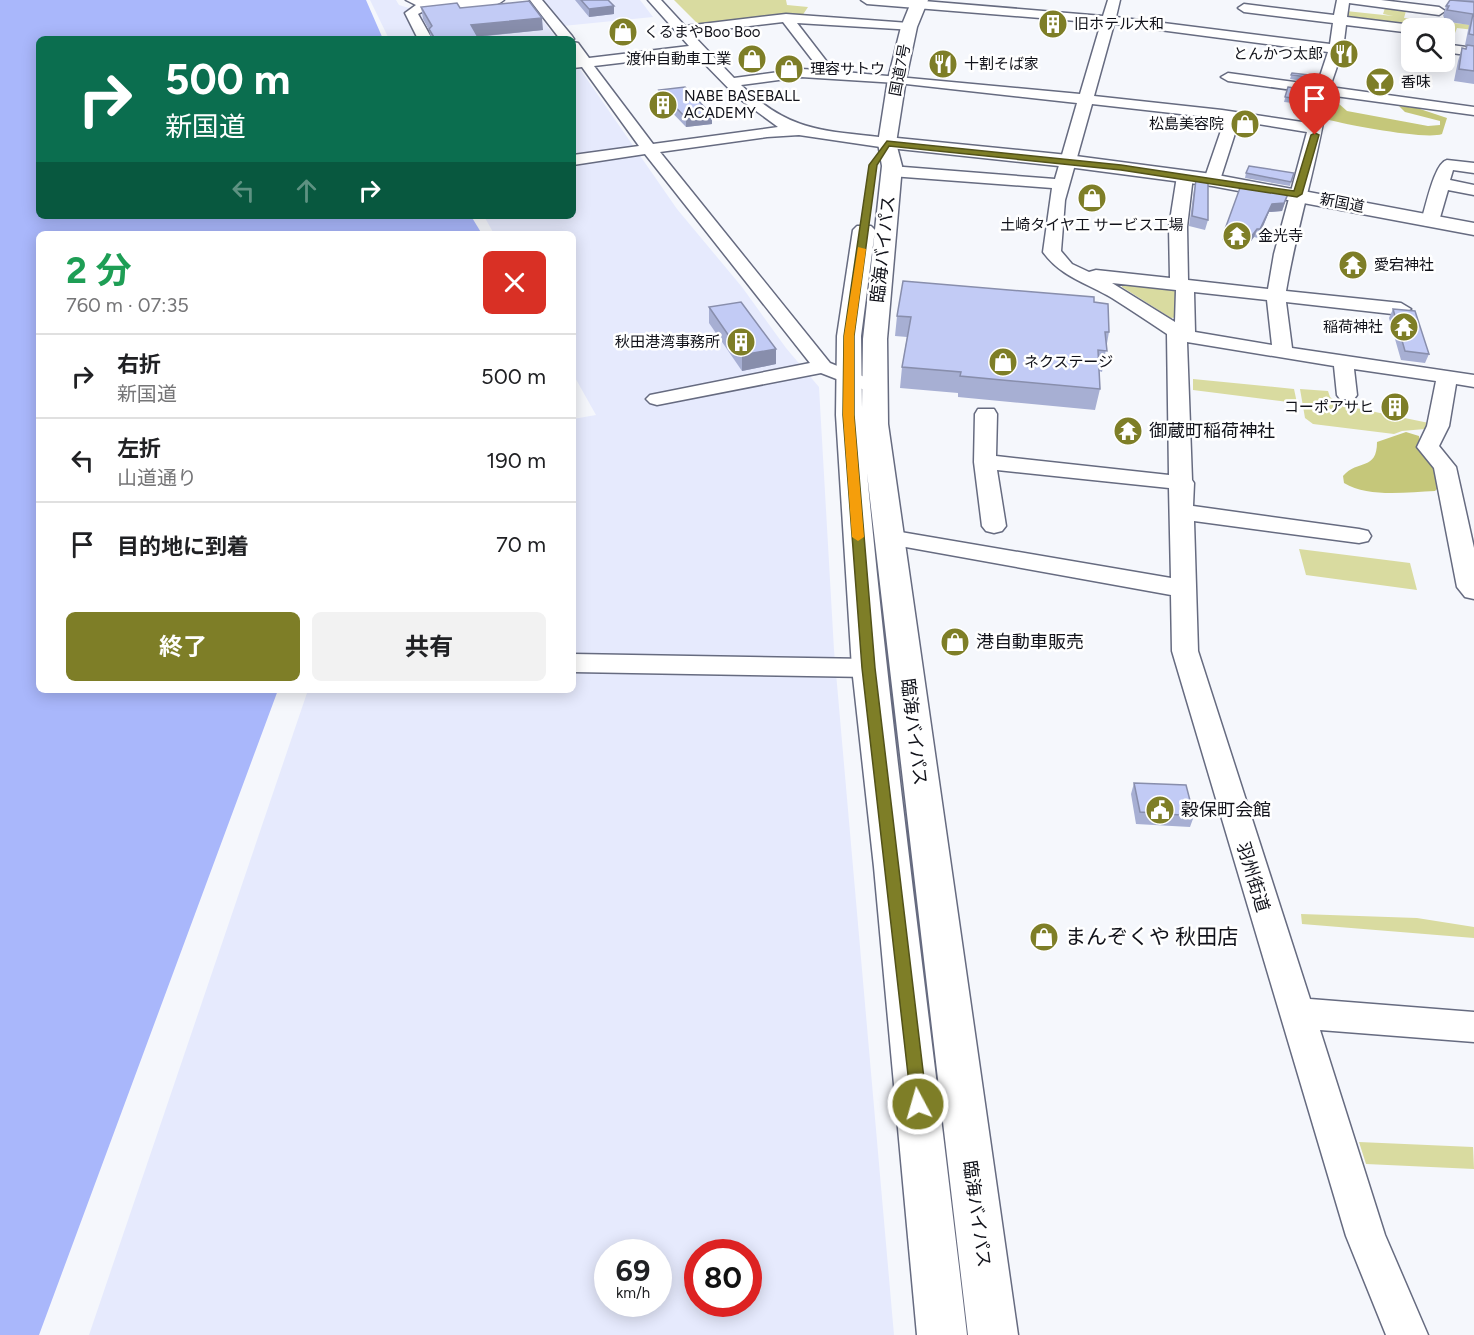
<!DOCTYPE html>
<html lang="ja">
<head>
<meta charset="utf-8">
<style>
	body { margin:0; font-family:Figtree,"Noto Sans JP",sans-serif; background:#f2f2f2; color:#202124; height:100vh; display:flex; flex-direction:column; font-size:22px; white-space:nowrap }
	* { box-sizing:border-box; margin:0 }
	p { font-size:20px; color:#757577 }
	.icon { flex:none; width:33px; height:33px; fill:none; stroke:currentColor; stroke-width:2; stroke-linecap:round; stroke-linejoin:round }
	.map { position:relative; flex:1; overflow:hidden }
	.side { position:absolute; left:36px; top:231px; width:540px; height:462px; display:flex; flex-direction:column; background:#fff; border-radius:9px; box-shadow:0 3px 15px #0003 }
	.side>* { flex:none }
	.banner { position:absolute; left:36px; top:36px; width:540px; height:183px; border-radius:9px; box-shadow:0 3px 15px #0003; background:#0b6e4f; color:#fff; overflow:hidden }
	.tools { position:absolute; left:1401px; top:18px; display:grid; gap:12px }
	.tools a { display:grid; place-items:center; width:54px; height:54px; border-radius:9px; background:#fff; box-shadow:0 3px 15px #0003; font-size:30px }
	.speed { position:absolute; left:594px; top:1239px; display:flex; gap:12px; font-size:30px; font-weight:700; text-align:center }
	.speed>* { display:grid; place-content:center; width:78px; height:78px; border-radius:50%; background:#fff; box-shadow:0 3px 15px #0003; line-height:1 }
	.speed small { font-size:15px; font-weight:400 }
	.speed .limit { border:9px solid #d22; background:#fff; color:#111 }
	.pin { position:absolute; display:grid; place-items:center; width:51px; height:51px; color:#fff; margin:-62px -26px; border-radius:50% 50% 50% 0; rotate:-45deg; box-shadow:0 0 6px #0007 }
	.pin .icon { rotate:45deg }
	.me { position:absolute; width:66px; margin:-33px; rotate:354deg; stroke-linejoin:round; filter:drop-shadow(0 0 4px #0008) }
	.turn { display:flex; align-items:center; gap:21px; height:126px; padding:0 30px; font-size:27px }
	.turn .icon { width:78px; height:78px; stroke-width:2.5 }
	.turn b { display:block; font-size:42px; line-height:51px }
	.lanes { display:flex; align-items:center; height:57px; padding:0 30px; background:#0003; justify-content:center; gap:30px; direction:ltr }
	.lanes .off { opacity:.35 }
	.round { display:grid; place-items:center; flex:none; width:63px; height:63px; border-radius:9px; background:#f2f2f2 }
	.head { display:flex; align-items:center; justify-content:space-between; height:102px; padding:0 30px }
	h1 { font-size:36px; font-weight:700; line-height:45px; color:#1e9e55 }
	.button { display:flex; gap:12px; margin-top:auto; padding:12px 30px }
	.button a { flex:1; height:69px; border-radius:9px; background:#7e7e27; color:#fff; font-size:24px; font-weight:700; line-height:69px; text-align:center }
	.button a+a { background:#f2f2f2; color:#202124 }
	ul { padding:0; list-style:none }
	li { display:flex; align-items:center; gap:18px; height:84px; padding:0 30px; border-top:2px solid #e0e0e0 }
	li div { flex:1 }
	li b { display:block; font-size:22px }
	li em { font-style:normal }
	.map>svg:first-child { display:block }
</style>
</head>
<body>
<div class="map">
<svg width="1474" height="1335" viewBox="0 0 1474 1335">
	<rect width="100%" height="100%" fill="#f5f7fc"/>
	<path fill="#e6eafd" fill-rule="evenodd" d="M370 0H396L399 5 412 9 438 10 528 1 557 39H389Z
		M542 0H640L653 17 563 26Z
		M573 59 677 209 742 287 786 348 819 387 834 650 894 1335H89L308 690H573V419L596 415 573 374V234H494L484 216H573ZM608 1252H658V1304H608ZM698 1252H748V1304H698Z"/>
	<path fill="#d9dba0" d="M674 0H786L787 5 808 7 802 16 704 24 697 23Z
		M1386 5 1433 14 1406 11 1404 18 1474 25V30L1457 28 1455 33 1445 32 1444 28H1418L1344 19 1346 11 1393 16 1383 14Z
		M1122 283 1177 287 1179 317 1171 318 1122 287Z
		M1193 379 1294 389 1297 403 1193 390Z
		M1300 389 1328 391 1330 397 1341 405 1429 423 1425 429 1402 431 1394 434 1313 424 1305 418Z
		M1299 549 1410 563 1417 590 1306 575Z
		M1301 914 1417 918 1474 927V938L1302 924Z
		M1359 1142 1473 1147 1474 1169 1366 1164Z"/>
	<path fill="#c5c77a" d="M1328 102 1338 103 1347 111 1428 126 1440 125V121L1405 112 1399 106 1417 108 1447 118 1442 134C1426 140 1349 125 1329 120L1327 117Z
		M1406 432 1419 436 1420 445 1440 470 1439 487 1435 491C1407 492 1369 498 1344 483L1343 476C1358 459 1377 471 1377 442Z"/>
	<path fill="#a9b7fb" d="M0 0H366L383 39H39V216H471L482 234H39V690H278L39 1335H0Z"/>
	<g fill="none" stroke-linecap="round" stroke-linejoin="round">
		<g stroke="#666b80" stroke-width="3">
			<path id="minor" d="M406 0H504C487 15 439 1 418 14L432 39H418L405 13 416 5Z
				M530 0H542L572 36 574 39 573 40 560 39Z
				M648 0H661L685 26 786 14 909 23 915 27 914 30 797 23 834 71 1080 94 1101 23 867 4 861 0H912L1103 16 1108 0H1120L1116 17 1330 44 1333 23 1244 12 1238 8 1244 4 1334 15 1337 0H1381L1439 7 1445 11 1439 15 1349 3 1347 17 1412 25 1418 28H1412V33L1346 25 1343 49 1330 87 1474 107V115L1328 95C1318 161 1297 225 1286 291L1401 303 1411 309 1401 315 1286 302 1292 348 1474 375V387L1456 384 1449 426 1439 446 1456 467 1474 548V599L1465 597 1457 587 1434 468 1417 447 1427 426 1436 381 1354 369 1357 395 1354 399H1340L1337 395 1334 366 1187 342 1192 480 1194 483 1193 506 1359 529 1368 531 1371 536 1368 541 1359 543 1194 521 1198 651 1310 999 1474 1012V1042L1320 1030 1385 1235 1428 1335H1386L1346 1236 1172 651 1171 595 889 544 880 542 877 537 880 532 889 530 1171 578 1169 488 997 470 1006 526 1002 531 994 533 986 531 982 526 974 462 975 414 978 409H994L997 414 996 456 1169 475 1167 334C1149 322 1131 310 1112 298 1087 283 1061 277 1043 252L1052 188 891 176 883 171 891 166 1055 179 1077 103 897 83 801 77 741 85C791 133 823 130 887 138L895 143 887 148 799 135 767 137 660 152 830 363 877 382 880 386 877 390 870 392 821 373 657 405 650 403 646 399 650 395 810 363 645 154 573 165V155L639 146 582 67 573 68V60H576L573 55V42L578 43 589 58 689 46ZM783 22 820 70 801 69 734 78 691 33ZM1114 24 1328 52 1317 85 1228 73 1221 77 1228 81 1314 93 1309 123 1222 110 1094 96ZM695 54 737 97 778 127 653 144 594 66ZM1092 104 1225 119 1204 180 1212 185 1220 180 1239 121 1307 132 1274 254 1268 289 1188 280 1187 227 1193 176 1185 171 1177 176 1169 227 1170 278 1096 270 1089 272 1072 264 1061 251 1065 200ZM1112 283 1176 290 1175 322ZM1194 292 1267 300 1272 345 1195 332Z
				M1444 44 1474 48V56L1444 52Z
				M1447 160 1474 163V173L1453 170 1450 180 1474 185V195L1448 190 1439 221 1430 226 1424 225 1421 221C1426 207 1434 163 1447 160Z
				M573 654 869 659 879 661 883 668 879 675 869 677 573 672Z"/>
		</g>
		<g stroke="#666b80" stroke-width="3">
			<path id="major" d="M887 137 1068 155 1212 174 1474 223V235L1212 186 1068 167 880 147 878 143 880 139Z"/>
		</g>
		<g stroke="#666b80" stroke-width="3">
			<path id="highway" d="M912 0H928L917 27 906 79 896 143 902 166 887 339 888 424 1018 1335H968L867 473C894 761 934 1048 967 1335H917L874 867 852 668 836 415 837 336 853 230 857 226H871L875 230 861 336 862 408 863 339 882 166 878 143 888 79 901 27Z"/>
		</g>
		<use href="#minor" fill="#fff" fill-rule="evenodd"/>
		<use href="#major" fill="#fff" fill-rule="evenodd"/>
		<use href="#highway" fill="#fff" fill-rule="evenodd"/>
	</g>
	<path fill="#a7afd3" d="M575 0H608L614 6V14L589 17Z
		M1450 0H1474V84L1454 81 1458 61 1462 48 1465 49 1467 45H1468H1465L1469 25 1443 21 1444 17 1443 16 1446 6Z
		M421 7 460 8 543 30 478 37 479 39H431L429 30 423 19Z
		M1292 73 1317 76 1315 83 1290 79Z
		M1288 87 1311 101 1310 105 1284 102Z
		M659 90 712 115V124L686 127 659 99Z
		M1246 173 1291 182 1290 186 1245 178Z
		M1196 179 1208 220 1205 230 1189 226 1194 189Z
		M1288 194 1282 211 1269 212 1258 238 1254 237 1248 245 1222 240 1224 232Z
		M1094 302 1109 332 1102 372 1099 371 1100 389 1095 410 958 397V393L900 388 902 367 907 337 895 336 897 316Z
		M709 307 776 364 742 371 709 323Z
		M1393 309 1429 354 1425 363 1401 360 1389 318Z
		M1134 783 1194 816 1190 827 1136 824 1131 794Z"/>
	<path fill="#888eac" d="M614 6V14L589 17V9Z
		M542 18 543 30 472 37 471 25Z
		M712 115V124L686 127V118Z
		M1288 194 1282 211 1269 212 1258 238 1260 229 1272 204Z
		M1257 229 1254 237 1248 245 1251 237Z
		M776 349V364L742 371V355Z"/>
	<path fill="#c2cbf5" stroke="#888eac" stroke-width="1.5" d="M581 0H608L614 6 589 9Z
		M1450 0 1474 2V35L1469 34 1473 14 1447 10 1449 6H1446Z
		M529 1 542 18 471 25 479 39H435L429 29 432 26 421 7 457 3 460 8Z
		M1467 45 1474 46V71L1459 69 1462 48 1466 49Z
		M1292 73 1317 76V78L1291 75Z
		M685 87 712 115 686 118 659 90Z
		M1288 87 1313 91 1311 101 1285 97Z
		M1249 166 1294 173 1291 182 1246 173Z
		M1196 179 1208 181V220L1192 216Z
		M1241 185 1288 194 1284 203 1272 204 1260 229H1257L1251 237 1224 232Z
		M903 281 1094 297V302L1108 304 1109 332H1105L1107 351 1098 350 1100 389 960 376 961 372 902 367 911 317 897 316Z
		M741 302 776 349 742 355 709 307Z
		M1393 309 1415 311 1429 354 1405 351Z
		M1134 783 1186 785 1194 816 1140 812Z"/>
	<path fill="#7e7e27" stroke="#525219" stroke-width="1.5" d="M1315 133 1319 135 1302 194 1297 197 1121 170 889 146 877 165 854 336V415L875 668 927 1104 925 1110 918 1113 912 1110 862 668 843 415 844 336 869 165 887 141 1121 165 1294 191 1311 135Z"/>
	<path fill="#f59e0b" d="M858 247 866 249 854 336V415L864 537 858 541 852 537 843 415 844 336Z"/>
	<defs>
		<g id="building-disc" transform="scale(1.5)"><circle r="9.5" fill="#7e7e27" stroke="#fff"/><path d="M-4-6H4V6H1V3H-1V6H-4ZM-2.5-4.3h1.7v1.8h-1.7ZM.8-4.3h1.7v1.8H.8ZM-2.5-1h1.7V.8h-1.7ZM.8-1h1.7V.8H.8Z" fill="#fff"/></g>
		<g id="shop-disc" transform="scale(1.5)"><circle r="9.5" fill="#7e7e27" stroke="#fff"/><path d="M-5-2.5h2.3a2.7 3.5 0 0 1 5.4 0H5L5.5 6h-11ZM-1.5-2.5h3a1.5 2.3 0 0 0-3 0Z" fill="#fff"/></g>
		<g id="restaurant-disc" transform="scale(1.5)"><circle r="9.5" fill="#7e7e27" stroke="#fff"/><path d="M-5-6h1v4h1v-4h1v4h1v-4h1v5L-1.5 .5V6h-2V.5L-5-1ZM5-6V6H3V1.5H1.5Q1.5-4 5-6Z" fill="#fff"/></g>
		<g id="bar-disc" transform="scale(1.5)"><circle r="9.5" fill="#7e7e27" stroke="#fff"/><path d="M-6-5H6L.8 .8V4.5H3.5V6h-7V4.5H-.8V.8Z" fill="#fff"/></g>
		<g id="temple-disc" transform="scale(1.5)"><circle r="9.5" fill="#7e7e27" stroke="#fff"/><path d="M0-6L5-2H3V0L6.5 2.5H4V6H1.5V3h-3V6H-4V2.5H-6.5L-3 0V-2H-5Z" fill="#fff"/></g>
		<g id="civic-disc" transform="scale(1.5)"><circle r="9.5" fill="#7e7e27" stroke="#fff"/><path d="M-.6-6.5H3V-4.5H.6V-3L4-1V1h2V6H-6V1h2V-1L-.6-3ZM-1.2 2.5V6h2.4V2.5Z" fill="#fff"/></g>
	</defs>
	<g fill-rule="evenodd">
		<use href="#building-disc" x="1053" y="24"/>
		<use href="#shop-disc" x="623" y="32"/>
		<use href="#restaurant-disc" x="1344" y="54"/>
		<use href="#shop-disc" x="752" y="59"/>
		<use href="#restaurant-disc" x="943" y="64"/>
		<use href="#shop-disc" x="789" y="69"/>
		<use href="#bar-disc" x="1380" y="82"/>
		<use href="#building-disc" x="663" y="105"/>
		<use href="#shop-disc" x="1245" y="124"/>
		<use href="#shop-disc" x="1092" y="198"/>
		<use href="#temple-disc" x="1237" y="236"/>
		<use href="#temple-disc" x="1353" y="265"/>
		<use href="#temple-disc" x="1404" y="327"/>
		<use href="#building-disc" x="741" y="342"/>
		<use href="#shop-disc" x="1003" y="362"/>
		<use href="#building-disc" x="1395" y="407"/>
		<use href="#temple-disc" x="1128" y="431"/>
		<use href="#shop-disc" x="955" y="642"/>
		<use href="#civic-disc" x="1160" y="810"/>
		<use href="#shop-disc" x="1044" y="937"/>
	</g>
	<g text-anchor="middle" stroke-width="5" stroke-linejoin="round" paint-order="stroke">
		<g font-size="15" fill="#11121a" stroke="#fff" text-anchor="start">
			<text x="1074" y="29">旧ホテル大和</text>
			<text x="644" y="37">くるまやBoo Boo</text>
			<text x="1323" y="59" text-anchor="end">とんかつ太郎</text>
			<text x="731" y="64" text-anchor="end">渡仲自動車工業</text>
			<text x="964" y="69">十割そば家</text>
			<text x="810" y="74">理容サトウ</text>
			<text x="1401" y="87">香味</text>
			<text x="684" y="101">NABE BASEBALL<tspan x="684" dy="17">ACADEMY</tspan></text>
			<text x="1224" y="129" text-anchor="end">松島美容院</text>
			<text x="1092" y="230" text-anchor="middle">土崎タイヤ工 サービス工場</text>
			<text x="1258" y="241">金光寺</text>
			<text x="1374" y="270">愛宕神社</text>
			<text x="1383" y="332" text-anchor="end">稲荷神社</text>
			<text x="720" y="347" text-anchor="end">秋田港湾事務所</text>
			<text x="1024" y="367">ネクステージ</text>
			<text x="1374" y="412" text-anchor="end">コーポアサヒ</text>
		</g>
		<g font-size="15" fill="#11121a" stroke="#fff">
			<text transform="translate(900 70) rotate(-79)" y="5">国道7号</text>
			<text transform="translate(1342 203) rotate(11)" y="5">新国道</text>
		</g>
		<g font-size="18" fill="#11121a" stroke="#fff">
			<text transform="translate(883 249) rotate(-84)" y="6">臨海バイパス</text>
			<text transform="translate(914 732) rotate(83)" y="6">臨海バイパス</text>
			<text transform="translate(1253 877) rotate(73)" y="6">羽州街道</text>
			<text transform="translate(977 1214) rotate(82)" y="6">臨海バイパス</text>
		</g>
		<g font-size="18" fill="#11121a" stroke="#fff" text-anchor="start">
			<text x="1149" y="437">御蔵町稲荷神社</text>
			<text x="976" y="648">港自動車販売</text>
			<text x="1181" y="816">穀保町会館</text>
		</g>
		<g font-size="21" fill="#11121a" stroke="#fff" text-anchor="start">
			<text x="1065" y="944">まんぞくや 秋田店</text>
		</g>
	</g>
</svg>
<div class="tools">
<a><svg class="icon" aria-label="search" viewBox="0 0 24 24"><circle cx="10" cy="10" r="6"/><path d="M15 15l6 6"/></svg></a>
</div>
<div class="speed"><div>69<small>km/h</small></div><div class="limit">80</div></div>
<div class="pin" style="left:1315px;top:135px;background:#d93025"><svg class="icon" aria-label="arrive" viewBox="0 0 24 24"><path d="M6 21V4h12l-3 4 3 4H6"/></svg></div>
<svg class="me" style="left:918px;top:1104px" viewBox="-20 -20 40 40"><circle r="17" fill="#7e7e27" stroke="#fff" stroke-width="3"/><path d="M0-11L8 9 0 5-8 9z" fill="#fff"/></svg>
<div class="banner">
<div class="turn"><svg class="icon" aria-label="right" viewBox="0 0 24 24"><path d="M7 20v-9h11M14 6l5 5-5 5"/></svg><div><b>500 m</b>新国道</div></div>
<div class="lanes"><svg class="icon off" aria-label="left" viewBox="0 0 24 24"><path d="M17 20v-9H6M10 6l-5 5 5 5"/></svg><svg class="icon off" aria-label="ahead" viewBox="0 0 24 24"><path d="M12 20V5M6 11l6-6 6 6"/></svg><svg class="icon" aria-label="right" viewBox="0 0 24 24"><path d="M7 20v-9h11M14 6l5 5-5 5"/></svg></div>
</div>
<section class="side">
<div class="head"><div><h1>2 分</h1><p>760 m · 07:35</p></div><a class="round" style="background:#d93025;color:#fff"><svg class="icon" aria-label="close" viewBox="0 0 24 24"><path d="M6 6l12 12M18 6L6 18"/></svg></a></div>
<ul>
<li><svg class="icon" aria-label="right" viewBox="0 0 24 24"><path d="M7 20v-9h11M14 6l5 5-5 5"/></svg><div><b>右折</b><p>新国道</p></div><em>500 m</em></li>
<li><svg class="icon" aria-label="left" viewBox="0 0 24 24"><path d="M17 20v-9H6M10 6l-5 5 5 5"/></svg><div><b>左折</b><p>山道通り</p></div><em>190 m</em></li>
<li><svg class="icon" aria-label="arrive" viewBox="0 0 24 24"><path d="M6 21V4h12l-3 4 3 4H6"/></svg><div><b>目的地に到着</b></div><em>70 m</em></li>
</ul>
<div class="button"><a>終了</a><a>共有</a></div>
</section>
</div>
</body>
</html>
